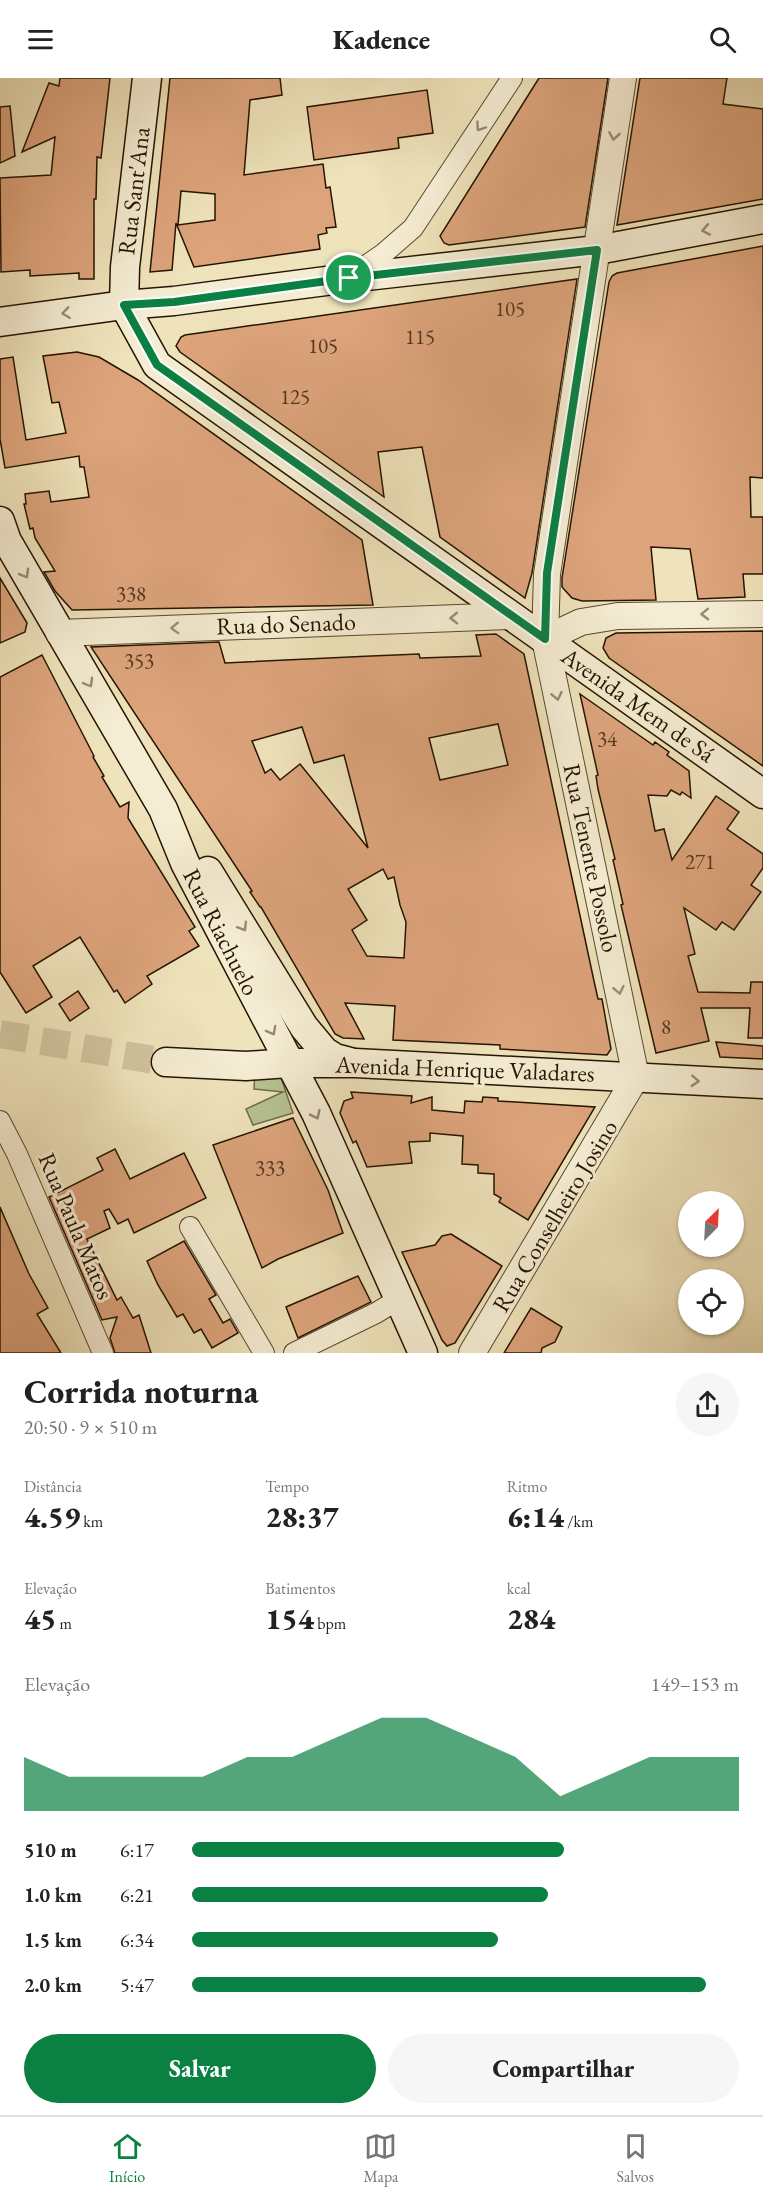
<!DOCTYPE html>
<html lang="pt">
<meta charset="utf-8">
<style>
:root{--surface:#fff;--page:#f6f6f6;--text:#222;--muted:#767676;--line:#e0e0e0;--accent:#0b8043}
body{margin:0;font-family:"EB Garamond",serif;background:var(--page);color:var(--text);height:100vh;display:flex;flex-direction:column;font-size:22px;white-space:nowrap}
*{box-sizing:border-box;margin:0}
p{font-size:20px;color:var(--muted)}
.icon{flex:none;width:33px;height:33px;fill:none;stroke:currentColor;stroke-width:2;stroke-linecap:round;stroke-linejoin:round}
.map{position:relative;height:1275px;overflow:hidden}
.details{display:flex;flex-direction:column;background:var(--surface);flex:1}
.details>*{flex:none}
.needle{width:39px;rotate:24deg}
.tools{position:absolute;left:678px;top:1113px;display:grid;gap:12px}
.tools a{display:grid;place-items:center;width:66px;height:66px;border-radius:50%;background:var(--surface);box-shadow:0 2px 4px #0004;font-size:30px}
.pin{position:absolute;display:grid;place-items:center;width:51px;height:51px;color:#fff;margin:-26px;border:3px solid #fff;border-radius:50%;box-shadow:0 2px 6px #0007}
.round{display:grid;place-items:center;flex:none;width:63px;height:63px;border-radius:32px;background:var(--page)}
.overview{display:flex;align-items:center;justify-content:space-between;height:102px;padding:0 24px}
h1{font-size:33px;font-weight:800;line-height:45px}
.figures{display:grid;grid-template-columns:repeat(3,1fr);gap:9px;height:102px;padding:6px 24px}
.figures div{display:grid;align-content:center}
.figures b{font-size:30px;font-weight:800}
.figures small{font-size:16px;font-weight:400}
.figures p{font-size:16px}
.chart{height:168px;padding:12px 24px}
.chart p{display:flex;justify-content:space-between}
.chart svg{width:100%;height:108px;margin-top:6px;fill:var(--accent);opacity:.7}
.button{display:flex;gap:12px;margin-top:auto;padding:12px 24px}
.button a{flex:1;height:69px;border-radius:36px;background:var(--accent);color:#fff;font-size:24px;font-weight:800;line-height:69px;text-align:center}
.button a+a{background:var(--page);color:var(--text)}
ul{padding:0 24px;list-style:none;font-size:20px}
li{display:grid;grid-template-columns:96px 72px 1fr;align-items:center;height:45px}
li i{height:15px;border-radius:8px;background:var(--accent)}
header{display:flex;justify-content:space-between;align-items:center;height:78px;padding:0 24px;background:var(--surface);font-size:27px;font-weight:800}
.menu{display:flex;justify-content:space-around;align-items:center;height:84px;border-top:2px solid var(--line);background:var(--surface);font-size:16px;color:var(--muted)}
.menu a{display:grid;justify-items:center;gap:3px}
.menu .active{color:var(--accent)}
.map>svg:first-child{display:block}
</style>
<header><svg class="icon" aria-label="menu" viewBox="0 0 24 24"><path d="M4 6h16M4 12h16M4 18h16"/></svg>Kadence<svg class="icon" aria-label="search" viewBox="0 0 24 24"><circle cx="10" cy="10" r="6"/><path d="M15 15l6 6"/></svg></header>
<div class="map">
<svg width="763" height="1275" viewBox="0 0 763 1275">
<rect width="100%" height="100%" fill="#efe3bb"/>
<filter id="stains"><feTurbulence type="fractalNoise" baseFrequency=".00333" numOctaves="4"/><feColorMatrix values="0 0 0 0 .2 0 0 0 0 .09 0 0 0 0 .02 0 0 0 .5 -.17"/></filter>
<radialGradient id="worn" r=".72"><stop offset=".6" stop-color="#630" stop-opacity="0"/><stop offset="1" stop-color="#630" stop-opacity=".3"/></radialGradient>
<!-- green -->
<path fill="#b6c492" stroke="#6e6c49" stroke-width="1.5" d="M255,991h23l15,44 -40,12 -7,-16 37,-17 -29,-3z"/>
<!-- building -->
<g fill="#dda47c" stroke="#251400" stroke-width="1.5" fill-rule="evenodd">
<path d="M60,0h50l-9,80 -4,-1 -1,42h-2v80h-15v-6l-49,3v-6l-29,2 -1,-94 51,-3 4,-38 -33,15 27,-69 10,3z"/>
<path d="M170,0h110l2,17 -32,5 -6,75 79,-11 3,24 4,-1 6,40 -10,1 1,5 -9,2 2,14 -126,18 -18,-44 -4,47 -22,2zM181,113l34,3v26l-37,5z"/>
<path d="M539,0h69l-23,149 -136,18 -5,-2 -4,-7z"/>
<path d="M640,0h87l-4,26 40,5v90l-146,26z"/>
<path d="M427,12l6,43 -35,5 1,10 -85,12 -7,-53z"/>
<path d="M10,28l5,50 -15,7v-56z"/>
<path d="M763,168v232l-13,-1 1,40h12v57h-20l2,23 -47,2 -8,-50 -39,-2 5,53 -74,1 -10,-3 -10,-11v-9l47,-296 3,-6 5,-3z"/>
<path d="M577,201l-45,294 -7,25 -85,-61 -18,-90 -44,5 6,45 -204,-145 -4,-6 5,-9 4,-2z"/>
<path d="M77,274l22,5 39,23 224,160 11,65 -301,5 -17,-19 -11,-19 11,-1 -20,-33 -2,-10 -3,1 -6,-25h2l-1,-10 24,-3 2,11 38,-5 -5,-30h-4l-1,-11 -74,12 -5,-29v-80l13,-2 13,83 40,-7 -7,-31 -7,1 -9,-47z"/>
<path d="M0,500l27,45 -2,9 -25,11z"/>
<path d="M763,553v135l-154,-108 -6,-10 3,-10 10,-5z"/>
<path d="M496,556l28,20 70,327 4,18h4l9,50 -4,6 -107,-6v-4l-107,-5 2,-34 -50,-3 19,36 -21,-1 -8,-4 -74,-127h-1l-10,-15 2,-1 -161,-244 128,-5 6,21 146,-7 48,-2 1,4 61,-2 -5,-21zM498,646l10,41 -68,15 -11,-42zM302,649l12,36 30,-8 24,93 -68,-84 -20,16 -9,-11 -6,4 -13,-32zM383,791l5,10 6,-2 6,28 6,17 -2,36 -37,-2 -15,-26 15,-10 -19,-31z"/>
<path d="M42,577l52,101 -1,1 11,19 -2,1 18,30 9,-5 -1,16 67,109 -6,4 10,15 -52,30 5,8 -27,19 -8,-13 -3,2 -34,-55 -47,29 19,31 -26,16 -26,-41v-295z"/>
<path d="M580,616l73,51 2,-3 14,10 -2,3 22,16 2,27 -9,-6 -2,3 -9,-5 -4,6 -19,-1 7,36 9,-2 8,31 44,-64 23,16 -12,17 36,25v14l-12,17 10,7 -27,38 -12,-8 -6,8 -32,-22 11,46 -7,2 10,36 52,1 1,-11h12v56h-15l2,-30h-49l8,33 -53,12 -35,-148 2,-1 -10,-44 2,-1 -17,-70 -2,-13 2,-1z"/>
<path d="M78,913l11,17 -19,13 -11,-17z"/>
<path d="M716,964l47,4v13l-43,-2z"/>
<path d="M351,1014l61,4 -1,7 21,-6v13l32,3 1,-12 17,1 1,-5 15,1v3l97,6 -67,113 -29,-18 2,-4 -7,-4v-20l-16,-1v-8l-16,-1 1,-28 -33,-3v8l-21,1 3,21 -45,4 -11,-26 -3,2 -13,-30 4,-12 9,-3z"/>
<path d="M293,1040l35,72 15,43 -65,26 -16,9 -49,-123z"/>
<path d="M115,1071l15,30 54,-26 22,45 -72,35 -6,-14 -10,5 -9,-15 -5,2 6,17 -23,11 30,61 4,-3 12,21 6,-3 12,38h-36l-5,-15 7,-21 -15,3 -53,-123 54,-27 -6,-12z"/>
<path d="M0,1129l29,67 19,34 -11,6 24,39h-61z"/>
<path d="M451,1156l51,32 -47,77 -8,3 -5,-6 -40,-88 33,-7 7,-9z"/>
<path d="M184,1163l32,54 -7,4 14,24 7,-4 8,14 -26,15 -11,-19 -7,4 -11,-19 -6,3 -19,-32 -11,-24z"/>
<path d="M358,1198l13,26 -73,36 -12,-31z"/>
<path d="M531,1230l31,19 -7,15 -13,6 -1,5h-37z"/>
</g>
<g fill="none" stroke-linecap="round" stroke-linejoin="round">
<!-- secondary-tunnel -->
<path stroke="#d1c49f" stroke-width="28" stroke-dasharray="28 14" stroke-linecap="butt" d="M0,956l166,28"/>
<defs>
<g id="minor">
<path d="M351,198l32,-22 30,-26 99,-150"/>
<path d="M0,1043l17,33 86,199"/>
<path d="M190,1149l74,126"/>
<path d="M294,1275l82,-40 23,-14"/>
</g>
<g id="tertiary">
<path d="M59,555l453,-17"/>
<path d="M545,561l36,-17 37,-6 145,-2"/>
<path d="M472,1275l164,-276 -91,-438 2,-65 76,-496"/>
</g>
<g id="secondary">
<path d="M147,0l-22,189 -1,38 33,60 606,429"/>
<path d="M0,244l124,-17 50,-4 175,-23 248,-28 166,-31"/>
<path d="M0,443l7,20 156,268 22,54 131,250 107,240"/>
<path d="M208,793l96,156 20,24 11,7 15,4"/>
<path d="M166,984l80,4 43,-3h66l408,21"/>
</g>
</defs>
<!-- minor casing -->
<use href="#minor" stroke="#58482f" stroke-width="22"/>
<!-- tertiary casing -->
<use href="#tertiary" stroke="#58482f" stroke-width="28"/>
<!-- secondary casing -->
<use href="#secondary" stroke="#251400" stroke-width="31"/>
<!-- minor -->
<use href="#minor" stroke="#f5edd3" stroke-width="20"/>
<!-- tertiary -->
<use href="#tertiary" stroke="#f5edd3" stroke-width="26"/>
<!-- secondary -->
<use href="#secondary" stroke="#f5edd3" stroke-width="28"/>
</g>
<!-- one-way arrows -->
<defs><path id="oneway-chevron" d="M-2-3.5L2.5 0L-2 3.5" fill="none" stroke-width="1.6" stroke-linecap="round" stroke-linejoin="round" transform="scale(1.5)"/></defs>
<g stroke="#978b74">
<use href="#oneway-chevron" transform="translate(480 49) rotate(124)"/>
<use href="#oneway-chevron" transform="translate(614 58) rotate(99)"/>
<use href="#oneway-chevron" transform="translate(706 152) rotate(169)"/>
<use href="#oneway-chevron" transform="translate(66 235) rotate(172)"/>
<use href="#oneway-chevron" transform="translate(25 496) rotate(60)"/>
<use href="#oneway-chevron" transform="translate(705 536) rotate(179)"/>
<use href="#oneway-chevron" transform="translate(454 540) rotate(179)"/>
<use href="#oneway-chevron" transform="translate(175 550) rotate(178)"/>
<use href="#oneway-chevron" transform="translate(89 605) rotate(60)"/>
<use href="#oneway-chevron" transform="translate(557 618) rotate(78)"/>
<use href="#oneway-chevron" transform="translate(243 849) rotate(58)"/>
<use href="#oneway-chevron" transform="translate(619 912) rotate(78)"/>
<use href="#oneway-chevron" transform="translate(272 953) rotate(62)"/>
<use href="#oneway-chevron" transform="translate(695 1003) rotate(3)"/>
<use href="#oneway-chevron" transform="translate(316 1037) rotate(64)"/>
</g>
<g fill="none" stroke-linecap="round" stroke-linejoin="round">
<defs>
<path id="route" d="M597,172l-50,323 -2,66 -388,-274 -33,-60 50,-3 175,-24z"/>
</defs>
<!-- route casing -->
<use href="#route" stroke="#fff" stroke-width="12"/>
<!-- route -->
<use href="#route" stroke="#0b8043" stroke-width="8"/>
</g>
<g text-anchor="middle" stroke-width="6" stroke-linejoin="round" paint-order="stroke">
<!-- number labels -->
<g font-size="21" fill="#53381f">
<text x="510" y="238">105</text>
<text x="420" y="266">115</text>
<text x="323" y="275">105</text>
<text x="295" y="326">125</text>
<text x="131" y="523">338</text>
<text x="139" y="590">353</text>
<text x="607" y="668">34</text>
<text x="700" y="791">271</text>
<text x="666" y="956">8</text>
<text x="270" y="1097">333</text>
</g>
<!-- street labels -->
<g font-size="24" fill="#251400" stroke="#f5edd3">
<text transform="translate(134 113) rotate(-83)" y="8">Rua Sant'Ana</text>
<text transform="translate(286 546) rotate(-2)" y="8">Rua do Senado</text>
<text transform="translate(638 627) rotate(35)" y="8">Avenida Mem de Sá</text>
<text transform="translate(591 780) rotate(78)" y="8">Rua Tenente Possolo</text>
<text transform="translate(221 854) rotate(63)" y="8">Rua Riachuelo</text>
<text transform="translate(465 991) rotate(2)" y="8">Avenida Henrique Valadares</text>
<text transform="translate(555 1138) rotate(-59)" y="8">Rua Conselheiro Josino</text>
<text transform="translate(76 1148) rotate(67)" y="8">Rua Paula Matos</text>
</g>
</g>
<rect width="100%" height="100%" filter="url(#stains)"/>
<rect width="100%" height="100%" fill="url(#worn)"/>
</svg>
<div class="tools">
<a><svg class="needle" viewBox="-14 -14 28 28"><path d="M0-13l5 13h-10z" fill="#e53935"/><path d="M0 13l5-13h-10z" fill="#767676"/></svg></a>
<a><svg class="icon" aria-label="locate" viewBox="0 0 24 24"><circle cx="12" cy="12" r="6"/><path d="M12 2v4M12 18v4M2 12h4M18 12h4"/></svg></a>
</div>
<div class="pin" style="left:349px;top:200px;background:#1e9e55"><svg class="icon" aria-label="arrive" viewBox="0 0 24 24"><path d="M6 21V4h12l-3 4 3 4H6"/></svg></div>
</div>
<section class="details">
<div class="overview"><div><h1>Corrida noturna</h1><p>20:50 · 9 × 510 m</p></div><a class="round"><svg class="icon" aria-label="share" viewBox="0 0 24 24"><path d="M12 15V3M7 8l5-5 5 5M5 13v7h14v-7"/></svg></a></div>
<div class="figures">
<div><p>Distância</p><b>4.59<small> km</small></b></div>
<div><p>Tempo</p><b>28:37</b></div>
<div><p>Ritmo</p><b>6:14<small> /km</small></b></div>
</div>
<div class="figures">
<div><p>Elevação</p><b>45<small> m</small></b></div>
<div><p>Batimentos</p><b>154<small> bpm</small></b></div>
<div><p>kcal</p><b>284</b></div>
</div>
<div class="chart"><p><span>Elevação</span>149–153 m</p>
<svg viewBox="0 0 160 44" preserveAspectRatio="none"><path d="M0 44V22L10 30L20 30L30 30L40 30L50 22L60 22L70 14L80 6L90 6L100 14L110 22L120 38L130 30L140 22L150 22L160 22V44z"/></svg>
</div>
<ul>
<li><b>510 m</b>6:17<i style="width:68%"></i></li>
<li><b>1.0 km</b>6:21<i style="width:65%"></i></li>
<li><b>1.5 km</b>6:34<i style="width:56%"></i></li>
<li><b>2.0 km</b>5:47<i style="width:94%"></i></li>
</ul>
<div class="button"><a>Salvar</a><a>Compartilhar</a></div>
</section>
<nav class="menu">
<a class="active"><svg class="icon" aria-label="home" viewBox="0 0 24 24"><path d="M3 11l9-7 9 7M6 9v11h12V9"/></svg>Início</a>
<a><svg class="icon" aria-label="map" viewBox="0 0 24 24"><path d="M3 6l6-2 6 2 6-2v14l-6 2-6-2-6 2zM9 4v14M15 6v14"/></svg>Mapa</a>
<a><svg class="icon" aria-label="saved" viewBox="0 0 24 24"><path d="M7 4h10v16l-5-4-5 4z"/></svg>Salvos</a>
</nav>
